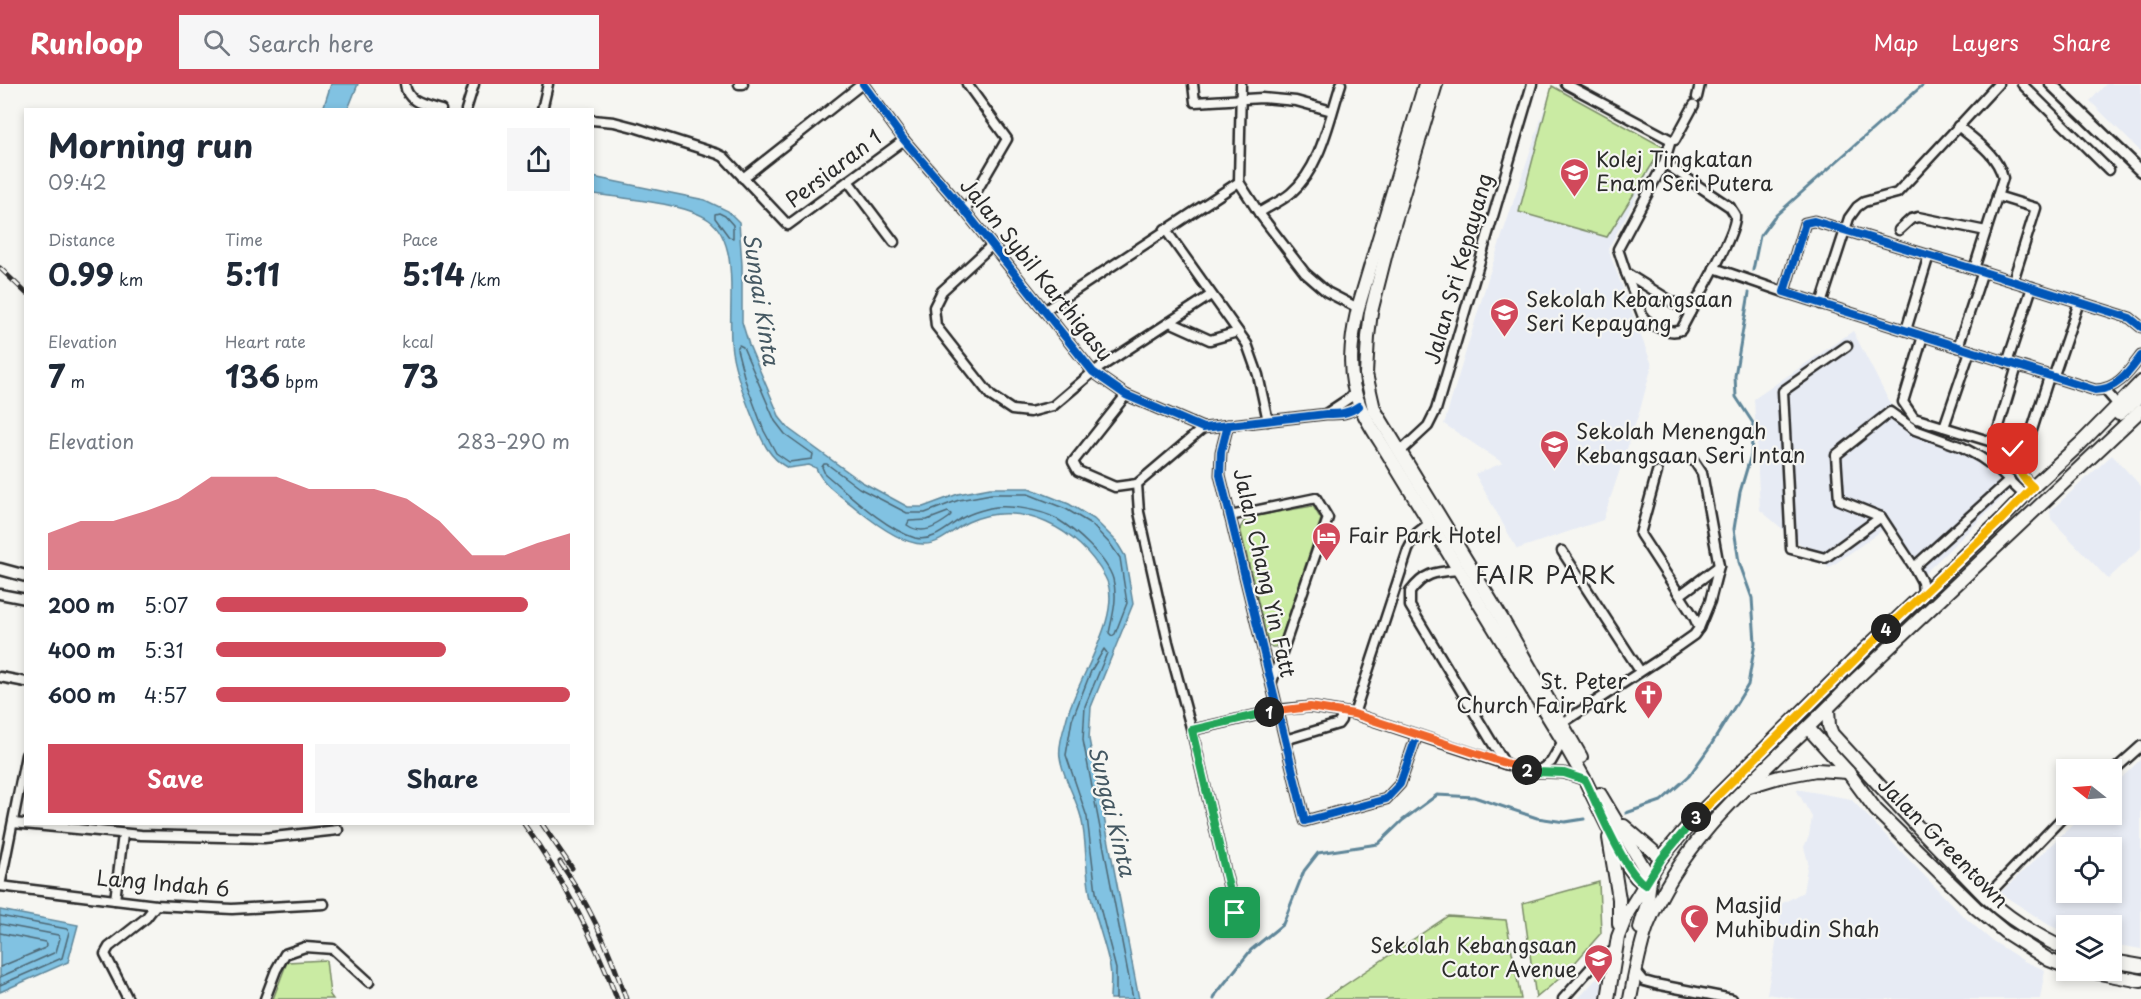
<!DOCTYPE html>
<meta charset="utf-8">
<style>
:root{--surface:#fff;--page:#f6f6f7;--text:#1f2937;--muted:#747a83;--accent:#d1495b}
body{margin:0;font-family:"Playpen Sans",sans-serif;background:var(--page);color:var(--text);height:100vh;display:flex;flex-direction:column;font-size:22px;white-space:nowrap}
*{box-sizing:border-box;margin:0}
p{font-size:20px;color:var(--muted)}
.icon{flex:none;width:33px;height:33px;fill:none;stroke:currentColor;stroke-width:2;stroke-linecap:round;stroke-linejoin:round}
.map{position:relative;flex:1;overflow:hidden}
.drawer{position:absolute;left:24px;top:24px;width:570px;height:717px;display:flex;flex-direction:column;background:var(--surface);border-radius:0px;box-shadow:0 3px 9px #0003}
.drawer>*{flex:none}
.needle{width:39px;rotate:287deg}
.buttons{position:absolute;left:2056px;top:675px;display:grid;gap:12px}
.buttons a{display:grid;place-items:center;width:66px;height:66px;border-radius:0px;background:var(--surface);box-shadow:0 3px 9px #0003;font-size:30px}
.pin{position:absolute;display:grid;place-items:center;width:51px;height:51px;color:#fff;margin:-26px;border-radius:12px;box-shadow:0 3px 9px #0006}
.km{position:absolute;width:30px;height:30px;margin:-15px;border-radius:50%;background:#222;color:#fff;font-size:16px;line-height:30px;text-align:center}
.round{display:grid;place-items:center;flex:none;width:63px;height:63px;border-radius:0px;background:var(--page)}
.head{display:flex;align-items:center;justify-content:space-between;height:102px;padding:0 24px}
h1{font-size:33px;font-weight:700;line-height:45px}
.stats{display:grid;grid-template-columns:repeat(3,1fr);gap:9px;height:102px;padding:6px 24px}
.stats div{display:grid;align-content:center}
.stats b{font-size:30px;font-weight:700}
.stats small{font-size:16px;font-weight:400}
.stats p{font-size:16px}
.chart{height:168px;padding:12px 24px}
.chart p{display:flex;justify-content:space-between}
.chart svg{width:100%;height:108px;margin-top:6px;fill:var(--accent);opacity:.7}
.cta{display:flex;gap:12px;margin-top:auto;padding:12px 24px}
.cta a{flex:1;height:69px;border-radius:0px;background:var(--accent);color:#fff;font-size:24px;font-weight:700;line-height:69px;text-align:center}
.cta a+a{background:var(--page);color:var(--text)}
ul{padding:0 24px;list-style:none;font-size:20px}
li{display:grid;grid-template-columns:96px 72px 1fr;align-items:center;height:45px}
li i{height:15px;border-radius:8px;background:var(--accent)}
header{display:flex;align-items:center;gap:36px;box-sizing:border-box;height:84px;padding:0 30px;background:var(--accent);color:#fff}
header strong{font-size:28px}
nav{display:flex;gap:33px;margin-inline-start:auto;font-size:21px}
.search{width:420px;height:54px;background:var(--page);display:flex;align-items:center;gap:15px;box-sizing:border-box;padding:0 21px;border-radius:0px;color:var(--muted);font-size:22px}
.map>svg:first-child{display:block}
</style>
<header>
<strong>Runloop</strong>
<div class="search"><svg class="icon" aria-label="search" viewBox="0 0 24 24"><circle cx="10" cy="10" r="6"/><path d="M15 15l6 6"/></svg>Search here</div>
<nav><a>Map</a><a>Layers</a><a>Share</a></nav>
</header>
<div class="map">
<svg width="2141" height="915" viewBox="0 0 2141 915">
<rect width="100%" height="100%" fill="#f6f6f2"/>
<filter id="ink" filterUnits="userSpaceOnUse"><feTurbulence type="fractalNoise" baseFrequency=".0167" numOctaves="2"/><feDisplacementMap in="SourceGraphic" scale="12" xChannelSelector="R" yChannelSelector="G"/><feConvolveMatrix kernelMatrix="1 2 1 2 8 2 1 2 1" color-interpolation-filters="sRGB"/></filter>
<g filter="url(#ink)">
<!-- built -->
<g fill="#e7ebf4" fill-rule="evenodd">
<path d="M2106,0h35v68l-51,-51z"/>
<path d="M1552,2l111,61 -55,102 44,116 -12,45 -37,110 -86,29 -42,-75 28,-11 -59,-39 45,-149z"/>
<path d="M1853,247l40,78 24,19 94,31 18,13 -111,108 -34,-51 -55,39 -69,-58 -6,-111z"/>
<path d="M2112,371l29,31v62l-33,31 -57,-60 -1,-8z"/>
<path d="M2141,675v190l-29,-5v-18h-45v7l-18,-8 -49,-32 83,-78 29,-1v-27zM2067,764h45v44h-45z"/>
<path d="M1796,705l55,10 110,115 30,26 33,21 21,9 -5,29h-242l-31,-5 14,-80 -9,-5 31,-17 5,-30 -4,-15 5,-11 3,-19z"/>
<path d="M1606,884l-5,31h-23z"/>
</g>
<!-- green -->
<g fill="#caeba3" stroke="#7a8b67" stroke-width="1.5">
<path d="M1552,2l111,61 -56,90 -88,-25z"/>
<path d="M1313,422l8,13 -42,125 -4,3h-3l-4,-4 -28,-115 7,-11z"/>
<path d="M1599,798l2,51 -35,40 -30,25 -13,-95z"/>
<path d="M1448,832l58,4 15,79h-197z"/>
<path d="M326,876l4,35 3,4h-60l14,-37z"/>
</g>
<!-- water -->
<g fill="#81c2e2" stroke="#5f8699" stroke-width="1.5">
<path d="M331,0h27l-10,25h-25z"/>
<path d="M593,93l112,23 23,11 11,11 3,43v57l7,23 31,73 9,11 73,53 46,25h15l35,-13 32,-6h39l40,16 25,15 22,22 9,15 8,48 -42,103 -2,32 50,260h-29c0,-10 2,-22 0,-32 -5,-25 -15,-49 -20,-74 -5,-25 -3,-52 -9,-76 -5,-19 -19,-42 -21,-60 -2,-10 3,-26 6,-36 8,-39 60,-107 39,-144 -26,-48 -85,-79 -137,-55 -15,7 -26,22 -44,22 -21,1 -51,-22 -67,-35 -14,-12 -34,-23 -41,-41l-7,-3 -21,3c-19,-10 -26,-27 -34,-47 -9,-22 -18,-45 -22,-69 -6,-37 11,-108 -23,-132 -24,-17 -87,-22 -116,-26z"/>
<path d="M0,826l78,15 -10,37 -68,30z"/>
</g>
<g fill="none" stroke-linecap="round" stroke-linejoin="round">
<!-- shore -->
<g stroke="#4d6774" stroke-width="1.5">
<path d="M719,129l6,3 8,9v13l-4,-1 -14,-19v-4z"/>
<path d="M739,261l4,2 32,74 10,13 28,20 -1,5 -23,3 -13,-9 -12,-22 -19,-51 -8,-31z"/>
<path d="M824,380h3l32,24 48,25h18l34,-13 32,-6h37l38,15 25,15 20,21 9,13 7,45 -12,31 -3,2 -3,-3c4,-19 9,-35 4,-54 -6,-21 -38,-49 -56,-60 -15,-9 -50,-15 -67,-11 -8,2 -19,5 -26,9 -15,8 -30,26 -49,21 -30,-9 -66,-44 -90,-64l-3,-7z"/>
<path d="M948,428l3,2 -1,3c-14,10 -27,19 -43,8l2,-4 18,-1z"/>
<path d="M0,832l67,13 2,3 -7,26 -62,27"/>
<path d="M0,840l58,11 2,3 -4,14 -56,25"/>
<path d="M0,849l45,9 2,3 -2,3 -45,19"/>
<path d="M1116,915v-30l-20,-77 -9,-75 -21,-62 6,-35 19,-49 13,-22 3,4 -22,53 -2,34 50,259"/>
</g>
<!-- stream -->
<g stroke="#5f8699" stroke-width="3">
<path d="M1753,186l7,-34 14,-19 150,-133"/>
<path d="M1626,729l35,-12 28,-25 22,-31 37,-60 7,-42 -3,-45 -13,-36 -5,-33 6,-37 11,-37 2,-32 -17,-26 -1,-21 14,-83"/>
<path d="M1214,915l2,-5 35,-44 32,-26 21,-53 14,-18 60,-9 25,-24 34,-25 37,2 63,21 28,4 19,-3"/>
</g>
<defs>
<g id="minor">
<path d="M405,0c2,19 20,21 36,26"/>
<path d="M739,0h4"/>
<path d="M863,0l41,56 61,71 128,161 33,23 77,33 123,-14c14,0 22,0 33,-8"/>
<path d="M1193,0l2,18 67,-4 34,3 36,10"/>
<path d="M1241,0l-2,98 20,31 46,60 22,19 31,16"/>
<path d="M1566,0l105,56h4l19,-35"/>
<path d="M2022,0l87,86"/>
<path d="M1697,13l3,-13"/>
<path d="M466,26l8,-26"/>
<path d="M542,26l6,-26"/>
<path d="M592,36l22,2 23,6 81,26 6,3 64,68 116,-85"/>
<path d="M1958,42c18,15 39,28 45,52l-29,91"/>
<path d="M1664,79l66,44c1,2 4,6 5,8 3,15 -36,81 -45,98l-64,-40 -8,-24 46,-86 7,-23"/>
<path d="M743,94l119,-94"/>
<path d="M848,97l46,61"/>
<path d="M1997,112l39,12 -23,73"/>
<path d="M965,127l42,-72 -40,-55"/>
<path d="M1259,129c10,-7 23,-12 32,-20 30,-26 38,-73 50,-109"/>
<path d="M1165,145l82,115 11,31 10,46"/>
<path d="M1899,146l12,-11 7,-2 68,14"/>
<path d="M992,161l-50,46 -8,16 2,19 55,70 21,14 18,2 23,-6 40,-34 118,-77"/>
<path d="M1714,184l70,24"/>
<path d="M1626,189l17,44c9,9 26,18 38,13l9,-17"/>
<path d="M1821,220l28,-86 8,-11 7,-5 33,-9 101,-109"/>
<path d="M1044,227l195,-129"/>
<path d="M1170,238l40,18 28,-8"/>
<path d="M2141,243l-11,-9 -156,-49 -160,-48 -9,2 -21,69 311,98c22,0 34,-18 46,-34"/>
<path d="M1906,246l23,-75"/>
<path d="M1923,252l-20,66 11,16 111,34 24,-75"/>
<path d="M1847,262l-64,45 8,158 34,9 56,-41"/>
<path d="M1958,263l25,-76"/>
<path d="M2007,279l25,-76"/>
<path d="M2053,294l26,-76"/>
<path d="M2105,306l13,15"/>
<path d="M1126,311l-53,67 5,9 37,16 22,-3 66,-56"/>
<path d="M1327,329l24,-16 4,-7"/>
<path d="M1228,341l-7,27 -1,23 85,346 81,-22 14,-15 17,-49"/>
<path d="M1944,343l26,-76"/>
<path d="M1994,359l23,-77"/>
<path d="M1400,368l28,-26 8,-16 96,-326"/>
<path d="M2025,368c-8,20 -8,20 8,35"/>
<path d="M1692,374l10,15 17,93 -9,35 -11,27"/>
<path d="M1137,400l2,28 29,130 25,93 42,178"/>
<path d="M1230,432l86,-18 12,20 -56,164"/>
<path d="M1562,467l78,120"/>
<path d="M1914,483l96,-87"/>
<path d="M1459,486c-24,2 -34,2 -49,22v14l95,158"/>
<path d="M0,510l26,5"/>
<path d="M1923,510l-1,-12 -8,-15 -33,-50 -42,-17 -3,-45 54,-43 25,18 47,17 18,10 17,12 27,26"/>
<path d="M1680,511l39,-29"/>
<path d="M0,593l26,5"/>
<path d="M1354,630l54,-164 9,-17 13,-10"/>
<path d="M1558,642l102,-67 34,-24 5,-7 -5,-11 -54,-83 17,-62"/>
<path d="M1192,646l86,-20 32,-3 44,7 151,50 31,8 28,1 21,7"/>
<path d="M1285,656l53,-16 3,-4v-8"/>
<path d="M1537,688l14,-10 12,-21"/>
<path d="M2112,688l29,-26"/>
<path d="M13,739l128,12 123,3 74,-8"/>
<path d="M0,802l156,19 76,4 92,-5"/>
<path d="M0,802l26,-131"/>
<path d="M1986,813l81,-84"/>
<path d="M115,816l8,-66"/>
<path d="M1635,886l9,11 11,3 77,15"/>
<path d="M128,915l-23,-45 4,-7 37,-29 10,-13"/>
<path d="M265,915l11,-29 9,-16 20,-7 28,2 36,33"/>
<path d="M1563,915l34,-38 19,-12"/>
</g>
<g id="tertiary">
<path d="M2051,0l90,87"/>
<path d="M0,485l26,7"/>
</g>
<g id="secondary">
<path d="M1425,0l-67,224c-7,31 -12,68 2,98 8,18 21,36 31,53l172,282 22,39 40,82 11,15 9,8"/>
<path d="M1436,0l-47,157 -18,71 -3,25 -2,37 8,35 128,210 79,138"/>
<path d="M2119,330l22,-19"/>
<path d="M1828,625l1,17 3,8 86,93 68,70c24,23 51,39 81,53"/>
<path d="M1808,644l40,44 28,38 100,98 29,24 44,28 18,7"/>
<path d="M1749,702l30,-9 37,-7 32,2"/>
<path d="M1600,710l50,84"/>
<path d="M1624,742l37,32"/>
<path d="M1609,754l10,61v25"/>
<path d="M1640,844l7,-24 3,-24"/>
<path d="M2112,877l29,5"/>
<path d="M2084,886l57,11"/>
<path d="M1608,915l10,-62 10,-25 33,-54 34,-40 164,-163 143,-136 31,-32 47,-43 61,-62"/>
<path d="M1630,915c5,-25 9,-51 18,-75 42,-103 136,-167 208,-245l285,-269"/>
</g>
</defs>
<!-- minor casing -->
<use href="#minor" stroke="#2b2b2b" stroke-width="13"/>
<!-- tertiary casing -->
<use href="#tertiary" stroke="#2b2b2b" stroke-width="15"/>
<!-- secondary casing -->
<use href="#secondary" stroke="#2b2b2b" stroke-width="16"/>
<!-- minor -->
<use href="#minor" stroke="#f6f6f2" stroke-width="8"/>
<!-- tertiary -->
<use href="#tertiary" stroke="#f6f6f2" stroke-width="10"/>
<!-- secondary -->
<use href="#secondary" stroke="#f6f6f2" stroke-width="12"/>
<defs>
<g id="rail">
<path d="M0,184l26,25"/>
<path d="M524,740c39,55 69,112 93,175"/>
<path d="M542,740l30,44"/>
<path d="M560,778c29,42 50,88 66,137"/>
</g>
</defs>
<!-- rail casing -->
<use href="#rail" stroke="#2b2b2b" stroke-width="5"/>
<!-- rail -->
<use href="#rail" stroke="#f6f6f2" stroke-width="3" stroke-dasharray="9" stroke-linecap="butt"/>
<defs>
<g id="cycleway">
<path d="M863,0l41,56 61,71 128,161 33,23 77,33 123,-14c14,0 22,0 33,-8"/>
<path d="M2141,243l-11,-9 -156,-49 -160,-48 -9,2 -21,69 311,98c22,0 34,-18 46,-34"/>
<path d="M1228,341l-7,27 -1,23 85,346 81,-22 14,-15 17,-49"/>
</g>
</defs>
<!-- cycleway casing -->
<use href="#cycleway" stroke="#f6f6f2" stroke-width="11"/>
<!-- cycleway -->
<use href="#cycleway" stroke="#0057b8" stroke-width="8"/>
</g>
</g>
<g fill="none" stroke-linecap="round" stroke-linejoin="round" filter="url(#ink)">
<defs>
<path id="split-1" d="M1235,829l-43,-183 77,-18"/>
<path id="split-2" d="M1269,628l41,-5 44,7 173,56"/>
<path id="split-3" d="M1527,686l9,2 28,1 21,7c13,26 38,90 60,105l17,-27 34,-41"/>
<path id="split-4" d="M1696,733l190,-188"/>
<path id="split-5" d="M1886,545l116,-110 31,-32c-16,-15 -16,-15 -8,-35l-12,-3"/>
</defs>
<!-- split-1 casing -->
<use href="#split-1" stroke="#fff" stroke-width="12"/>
<!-- split-2 casing -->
<use href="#split-2" stroke="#fff" stroke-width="12"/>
<!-- split-3 casing -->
<use href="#split-3" stroke="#fff" stroke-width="12"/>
<!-- split-4 casing -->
<use href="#split-4" stroke="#fff" stroke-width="12"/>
<!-- split-5 casing -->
<use href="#split-5" stroke="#fff" stroke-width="12"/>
<!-- split-1 -->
<use href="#split-1" stroke="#22a559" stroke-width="8"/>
<!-- split-2 -->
<use href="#split-2" stroke="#f0652b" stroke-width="8"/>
<!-- split-3 -->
<use href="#split-3" stroke="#22a559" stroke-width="8"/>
<!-- split-4 -->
<use href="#split-4" stroke="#f5b400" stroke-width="8"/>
<!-- split-5 -->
<use href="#split-5" stroke="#f5b400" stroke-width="8"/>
</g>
<!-- icons -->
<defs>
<symbol id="school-pin" viewBox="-11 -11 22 30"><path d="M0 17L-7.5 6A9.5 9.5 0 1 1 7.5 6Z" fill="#d1495b" stroke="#f6f6f2"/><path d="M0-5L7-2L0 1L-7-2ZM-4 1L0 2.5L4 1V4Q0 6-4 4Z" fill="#fff"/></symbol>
<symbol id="hotel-pin" viewBox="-11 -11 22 30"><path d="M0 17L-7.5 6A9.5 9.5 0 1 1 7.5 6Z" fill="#d1495b" stroke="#f6f6f2"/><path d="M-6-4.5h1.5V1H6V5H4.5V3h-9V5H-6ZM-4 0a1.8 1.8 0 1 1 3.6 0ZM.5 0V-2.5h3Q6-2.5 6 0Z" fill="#fff"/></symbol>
<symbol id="church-pin" viewBox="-11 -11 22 30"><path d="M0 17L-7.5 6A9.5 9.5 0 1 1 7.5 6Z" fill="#d1495b" stroke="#f6f6f2"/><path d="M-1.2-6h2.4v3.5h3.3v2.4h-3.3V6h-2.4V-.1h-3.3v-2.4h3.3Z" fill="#fff"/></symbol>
<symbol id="mosque-pin" viewBox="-11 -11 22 30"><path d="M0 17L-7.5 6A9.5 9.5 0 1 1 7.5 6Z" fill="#d1495b" stroke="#f6f6f2"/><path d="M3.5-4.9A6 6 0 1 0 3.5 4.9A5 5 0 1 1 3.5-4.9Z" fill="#fff"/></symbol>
</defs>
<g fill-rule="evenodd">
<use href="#school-pin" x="1558" y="72" width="33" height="45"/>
<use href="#school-pin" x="1488" y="212" width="33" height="45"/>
<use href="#school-pin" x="1538" y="344" width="33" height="45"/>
<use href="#hotel-pin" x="1310" y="436" width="33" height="45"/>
<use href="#church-pin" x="1632" y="594" width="33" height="45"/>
<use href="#mosque-pin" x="1678" y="818" width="33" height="45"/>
<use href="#school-pin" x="1582" y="858" width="33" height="45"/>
</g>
<g text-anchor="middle" stroke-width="4.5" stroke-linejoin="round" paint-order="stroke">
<!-- poi labels -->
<g font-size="21" fill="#2b2b2b" stroke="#f6f6f2" text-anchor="start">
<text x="1596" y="83">Kolej Tingkatan<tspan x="1596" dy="24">Enam Seri Putera</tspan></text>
<text x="1526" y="223">Sekolah Kebangsaan<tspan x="1526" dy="24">Seri Kepayang</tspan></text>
<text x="1576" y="355">Sekolah Menengah<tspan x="1576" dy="24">Kebangsaan Seri Intan</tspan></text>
<text x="1348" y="459">Fair Park Hotel</text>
<text x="1627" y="605" text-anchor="end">St. Peter<tspan x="1627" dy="24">Church Fair Park</tspan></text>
<text x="1715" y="829">Masjid<tspan x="1715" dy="24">Muhibudin Shah</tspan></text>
<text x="1577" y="869" text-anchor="end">Sekolah Kebangsaan<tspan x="1577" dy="24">Cator Avenue</tspan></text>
</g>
<!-- street labels -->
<g font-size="21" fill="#2b2b2b" stroke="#f6f6f2">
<text transform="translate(834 85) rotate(-37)" y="7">Persiaran 1</text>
<text transform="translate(1459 185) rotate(-74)" y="7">Jalan Sri Kepayang</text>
<text transform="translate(1036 186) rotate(51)" y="7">Jalan Sybil Karthigasu</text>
<text transform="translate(1264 489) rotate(77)" y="7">Jalan Chang Yin Fatt</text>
<text transform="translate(1943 759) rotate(45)" y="7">Jalan Greentown</text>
<text transform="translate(163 800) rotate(5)" y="7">Lang Indah 6</text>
</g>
<!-- water labels -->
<g font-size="22" font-style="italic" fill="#455862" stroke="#f6f6f2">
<text transform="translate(761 215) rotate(81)" y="8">Sungai Kinta</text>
<text transform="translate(1112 727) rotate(76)" y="8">Sungai Kinta</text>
</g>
<!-- quarter labels -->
<g font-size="24" letter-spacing="1.5" fill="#2b2b2b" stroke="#f6f6f2">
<text x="1546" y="500">FAIR PARK</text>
</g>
</g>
</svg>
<div class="buttons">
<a><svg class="needle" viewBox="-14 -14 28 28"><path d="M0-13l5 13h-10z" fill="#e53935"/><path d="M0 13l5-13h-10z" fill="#747a83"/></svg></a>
<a><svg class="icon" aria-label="locate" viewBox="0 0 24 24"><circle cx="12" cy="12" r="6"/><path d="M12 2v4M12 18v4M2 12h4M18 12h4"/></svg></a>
<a><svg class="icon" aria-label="layers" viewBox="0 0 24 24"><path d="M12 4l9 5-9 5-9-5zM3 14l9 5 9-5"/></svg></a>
</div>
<div class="pin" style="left:1235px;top:829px;background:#1e9e55"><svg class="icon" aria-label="arrive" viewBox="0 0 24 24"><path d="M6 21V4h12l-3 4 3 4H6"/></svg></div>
<div class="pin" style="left:2013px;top:365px;background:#d93025"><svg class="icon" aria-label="check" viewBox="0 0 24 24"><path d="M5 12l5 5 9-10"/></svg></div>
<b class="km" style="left:1269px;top:628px">1</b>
<b class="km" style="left:1527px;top:686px">2</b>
<b class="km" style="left:1696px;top:733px">3</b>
<b class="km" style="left:1886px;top:545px">4</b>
<section class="drawer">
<div class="head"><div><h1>Morning run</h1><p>09:42</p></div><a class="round"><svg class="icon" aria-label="share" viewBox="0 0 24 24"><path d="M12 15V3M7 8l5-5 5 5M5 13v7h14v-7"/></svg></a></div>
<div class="stats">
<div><p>Distance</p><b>0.99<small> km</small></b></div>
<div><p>Time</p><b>5:11</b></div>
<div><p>Pace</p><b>5:14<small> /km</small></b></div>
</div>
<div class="stats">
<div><p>Elevation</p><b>7<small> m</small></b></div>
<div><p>Heart rate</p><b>136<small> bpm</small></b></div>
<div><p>kcal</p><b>73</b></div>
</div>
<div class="chart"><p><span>Elevation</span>283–290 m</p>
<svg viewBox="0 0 160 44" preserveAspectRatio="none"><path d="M0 44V29L10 24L20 24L30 20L40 15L50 6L60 6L70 6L80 11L90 11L100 11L110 15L120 24L130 38L140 38L150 33L160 29V44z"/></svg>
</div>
<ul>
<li><b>200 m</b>5:07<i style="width:88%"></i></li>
<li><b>400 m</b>5:31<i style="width:65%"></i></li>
<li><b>600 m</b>4:57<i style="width:100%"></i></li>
</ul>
<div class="cta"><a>Save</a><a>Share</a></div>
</section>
</div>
